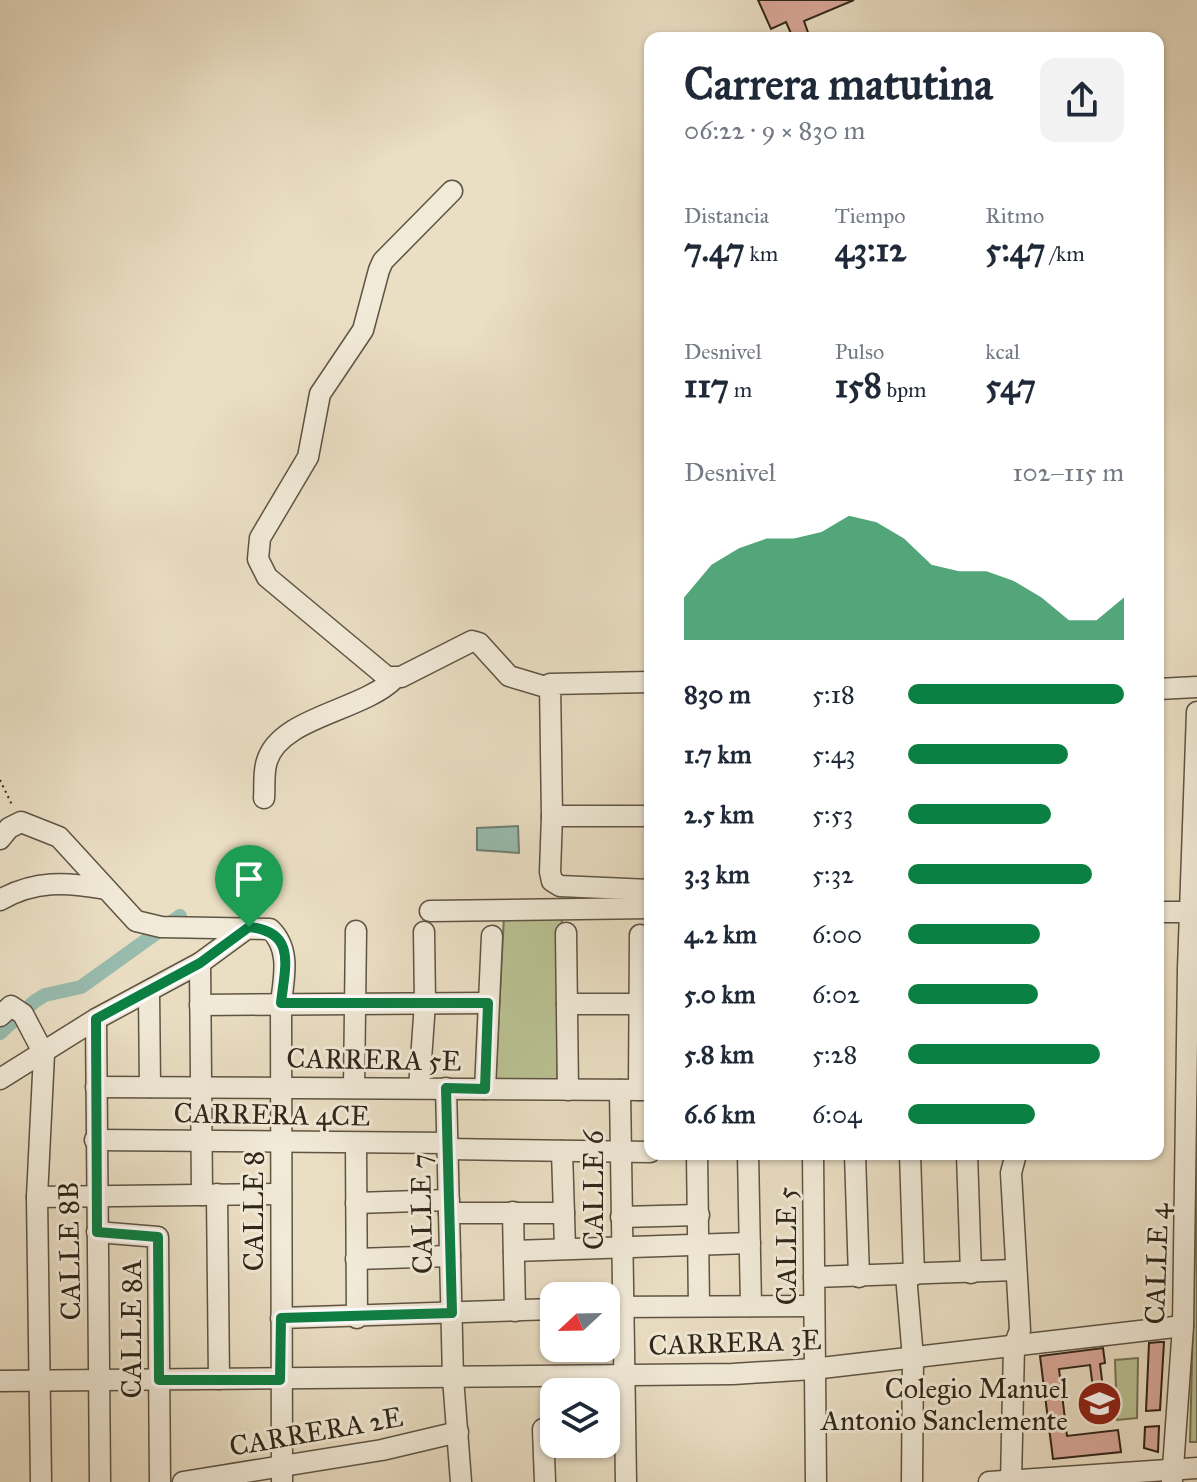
<!DOCTYPE html>
<html lang="es">
<meta charset="utf-8">
<style>
:root{--surface:#fff;--page:#f2f2f3;--text:#1f2937;--muted:#747a83;--accent:#0b8043}
body{margin:0;font-family:"IM FELL Great Primer",serif;background:var(--page);color:var(--text);height:100vh;display:flex;flex-direction:column;font-size:30px;white-space:nowrap}
*{box-sizing:border-box;margin:0}
p{font-size:26px;color:var(--muted)}
.icon{flex:none;width:44px;height:44px;fill:none;stroke:currentColor;stroke-width:2;stroke-linecap:round;stroke-linejoin:round}
.map{position:relative;flex:1;overflow:hidden}
.sheet{position:absolute;left:644px;top:32px;width:520px;height:1128px;display:flex;flex-direction:column;background:var(--surface);border-radius:16px;box-shadow:0 2px 6px #0004}
.sheet>*{flex:none}
.needle{width:52px;rotate:248deg}
.buttons{position:absolute;left:540px;top:1282px;display:grid;gap:16px}
.buttons a{display:grid;place-items:center;width:80px;height:80px;border-radius:16px;background:var(--surface);box-shadow:0 2px 6px #0004;font-size:40px}
.pin{position:absolute;display:grid;place-items:center;width:68px;height:68px;color:#fff;margin:-82px -34px;border-radius:50% 50% 50% 0;rotate:-45deg;box-shadow:0 0 8px #0007}
.pin .icon{rotate:45deg}
.round{display:grid;place-items:center;flex:none;width:84px;height:84px;border-radius:16px;background:var(--page)}
.head{display:flex;align-items:center;justify-content:space-between;height:136px;padding:0 40px}
h1{font-size:44px;font-weight:800;line-height:60px}
.figures{display:grid;grid-template-columns:repeat(3,1fr);gap:12px;height:136px;padding:8px 40px}
.figures div{display:grid;align-content:center}
.figures b{font-size:34px;font-weight:800}
.figures small{font-size:22px;font-weight:400}
.figures p{font-size:22px}
.chart{height:224px;padding:16px 40px}
.chart p{display:flex;justify-content:space-between}
.chart svg{width:100%;height:144px;margin-top:8px;fill:var(--accent);opacity:.7}
ul{padding:0 40px;list-style:none;font-size:26px}
li{display:grid;grid-template-columns:128px 96px 1fr;align-items:center;height:60px}
li i{height:20px;border-radius:10px;background:var(--accent)}
.map>svg:first-child{display:block}
</style>
<div class="map">
<svg width="1197" height="1482" viewBox="0 0 1197 1482">
<rect width="100%" height="100%" fill="#eadec3"/>
<filter id="stains"><feTurbulence type="fractalNoise" baseFrequency=".0025" numOctaves="4"/><feColorMatrix values="0 0 0 0 .2 0 0 0 0 .09 0 0 0 0 .02 0 0 0 .5 -.17"/></filter>
<radialGradient id="worn" r=".72"><stop offset=".6" stop-color="#630" stop-opacity="0"/><stop offset="1" stop-color="#630" stop-opacity=".3"/></radialGradient>
<!-- green -->
<g fill="#b9c192" stroke="#747456" stroke-width="2">
<path d="M562,915l-5,175 -62,-1 9,-173z"/>
<path d="M1197,1157v285h-7z"/>
<path d="M1138,1358l-1,60 -20,2 -2,-60z"/>
</g>
<!-- water -->
<path fill="#98bcaf" stroke="#6e8073" stroke-width="2" d="M518,826l1,27 -42,-3v-22z"/>
<g fill="none" stroke-linecap="round" stroke-linejoin="round">
<!-- canal -->
<path stroke="#98bcaf" stroke-width="14" d="M0,1033l35,-32 10,-6 36,-8 99,-71"/>
</g>
<!-- building -->
<g fill="#d9a899" stroke="#302619" stroke-width="2">
<path d="M758,0h96l-50,21 6,17h-17l-7,-16 -15,7z"/>
<path d="M1160,1342h4l-4,68 -14,1 3,-68z"/>
<path d="M1103,1348l2,15 -5,1 3,24h7l2,23h-16l-6,-46 -31,4 8,67 51,-6 3,22 -68,7 -13,-103z"/>
<path d="M1159,1426l-1,26 -14,-4 1,-21z"/>
</g>
<g fill="none" stroke-linecap="round" stroke-linejoin="round">
<defs>
<g id="minor">
<path d="M452,191l-69,70 -4,9 -16,60 -43,64 -12,63 -48,81 -2,21 9,18 120,100h14l71,-36 7,2 30,33 40,12"/>
<path d="M1158,689l39,-2"/>
<path d="M264,798c1,-11 -1,-26 3,-37 13,-44 95,-50 127,-82"/>
<path d="M552,816l-2,-132 100,-2"/>
<path d="M650,816h-98l-2,56 2,9 8,5 90,4"/>
<path d="M0,839l9,-11 12,-6 38,15 77,84 25,6 109,2c21,20 14,48 11,74l1,479"/>
<path d="M0,900c35,-20 66,-18 106,-11"/>
<path d="M430,911l220,-3"/>
<path d="M1158,912h32"/>
<path d="M566,933l2,157"/>
<path d="M200,963l2,232"/>
<path d="M149,991l1,96"/>
<path d="M567,1004h83"/>
<path d="M200,1005l288,-2"/>
<path d="M0,1016l11,-10 12,8 21,40 -7,143 4,285"/>
<path d="M96,1019l4,463"/>
<path d="M0,1079l96,-60 104,-56 49,-36"/>
<path d="M96,1087l554,3"/>
<path d="M354,1088l2,-157"/>
<path d="M419,1088l6,-85 -1,-71"/>
<path d="M446,1088l7,290 8,104"/>
<path d="M485,1089l7,-153"/>
<path d="M620,1090l6,392"/>
<path d="M639,1090l1,-155"/>
<path d="M95,1140l353,3"/>
<path d="M356,1144l1,174"/>
<path d="M448,1149l202,3"/>
<path d="M562,1151l3,97"/>
<path d="M697,1154l2,152"/>
<path d="M748,1154l3,152"/>
<path d="M813,1154l3,328"/>
<path d="M855,1154l4,123"/>
<path d="M910,1154l4,121"/>
<path d="M967,1154l4,119"/>
<path d="M217,1194l2,185"/>
<path d="M37,1197l244,-3"/>
<path d="M356,1203l93,-3"/>
<path d="M513,1212l2,99"/>
<path d="M449,1213h115"/>
<path d="M621,1217l78,-2"/>
<path d="M97,1232l61,5 2,245"/>
<path d="M514,1251l236,-8"/>
<path d="M356,1259l94,-3"/>
<path d="M906,1275l7,83 -1,124"/>
<path d="M814,1277l201,-7"/>
<path d="M606,1307l208,-1"/>
<path d="M281,1318l273,-9"/>
<path d="M0,1381l733,-7 80,-5 370,-43"/>
<path d="M543,1429l2,53"/>
<path d="M183,1482l199,-32 76,-18"/>
<path d="M989,1482l208,-14"/>
<path d="M1011,1482l3,-136 6,-16 -9,-157 5,-19"/>
<path d="M1172,1482l11,-156 5,-357 9,-257"/>
</g>
</defs>
<!-- minor casing -->
<use href="#minor" stroke="#5e5444" stroke-width="23"/>
<!-- path -->
<path stroke="#302619" stroke-width="2" stroke-dasharray="2 4" stroke-linecap="butt" d="M0,780l13,27"/>
<!-- minor -->
<use href="#minor" stroke="#f1ead8" stroke-width="20"/>
</g>
<g fill="none" stroke-linecap="round" stroke-linejoin="round">
<defs>
<path id="route" d="M249,927c48,5 36,39 32,76h207l-3,86 -39,-1 6,225 -171,5 -1,62h-121l-1,-143 -61,-5 -1,-213 104,-56z"/>
</defs>
<!-- route casing -->
<use href="#route" stroke="#fff" stroke-width="16"/>
<!-- route -->
<use href="#route" stroke="#0b8043" stroke-width="10"/>
</g>
<!-- icons -->
<defs>
<symbol id="school-disc" viewBox="-11 -11 22 22"><circle r="9.5" fill="#8f2418" stroke="#f1ead8"/><path d="M0-5L7-2L0 1L-7-2ZM-4 1L0 2.5L4 1V4Q0 6-4 4Z" fill="#fff"/></symbol>
</defs>
<g fill-rule="evenodd">
<use href="#school-disc" x="1074" y="1378" width="51" height="51"/>
</g>
<g text-anchor="middle" stroke-width="6" stroke-linejoin="round" paint-order="stroke">
<!-- street labels -->
<g font-size="28" fill="#302619" stroke="#f1ead8">
<text transform="translate(374 1059) rotate(1)" y="10">CARRERA 5E</text>
<text transform="translate(272 1114) rotate(1)" y="10">CARRERA 4CE</text>
<text transform="translate(593 1190) rotate(-90)" y="10">CALLE 6</text>
<text transform="translate(253 1211) rotate(-90)" y="10">CALLE 8</text>
<text transform="translate(421 1214) rotate(-91)" y="10">CALLE 7</text>
<text transform="translate(786 1246) rotate(-90)" y="10">CALLE 5</text>
<text transform="translate(69 1251) rotate(-91)" y="10">CALLE 8B</text>
<text transform="translate(1156 1264) rotate(-88)" y="10">CALLE 4</text>
<text transform="translate(131 1329) rotate(-90)" y="10">CALLE 8A</text>
<text transform="translate(735 1342) rotate(-2)" y="10">CARRERA 3E</text>
<text transform="translate(316 1431) rotate(-10)" y="10">CARRERA 2E</text>
</g>
<!-- poi labels -->
<g font-size="28" fill="#302619" stroke="#f1ead8" text-anchor="end">
<text x="1068" y="1398">Colegio Manuel<tspan x="1068" dy="32">Antonio Sanclemente</tspan></text>
</g>
</g>
<rect width="100%" height="100%" filter="url(#stains)"/>
<rect width="100%" height="100%" fill="url(#worn)"/>
</svg>
<div class="buttons">
<a><svg class="needle" viewBox="-14 -14 28 28"><path d="M0-13l5 13h-10z" fill="#e53935"/><path d="M0 13l5-13h-10z" fill="#747a83"/></svg></a>
<a><svg class="icon" aria-label="layers" viewBox="0 0 24 24"><path d="M12 4l9 5-9 5-9-5zM3 14l9 5 9-5"/></svg></a>
</div>
<div class="pin" style="left:249px;top:927px;background:#1e9e55"><svg class="icon" aria-label="arrive" viewBox="0 0 24 24"><path d="M6 21V4h12l-3 4 3 4H6"/></svg></div>
<section class="sheet">
<div class="head"><div><h1>Carrera matutina</h1><p>06:22 · 9 × 830 m</p></div><a class="round"><svg class="icon" aria-label="share" viewBox="0 0 24 24"><path d="M12 15V3M7 8l5-5 5 5M5 13v7h14v-7"/></svg></a></div>
<div class="figures">
<div><p>Distancia</p><b>7.47<small> km</small></b></div>
<div><p>Tiempo</p><b>43:12</b></div>
<div><p>Ritmo</p><b>5:47<small> /km</small></b></div>
</div>
<div class="figures">
<div><p>Desnivel</p><b>117<small> m</small></b></div>
<div><p>Pulso</p><b>158<small> bpm</small></b></div>
<div><p>kcal</p><b>547</b></div>
</div>
<div class="chart"><p><span>Desnivel</span>102–115 m</p>
<svg viewBox="0 0 160 44" preserveAspectRatio="none"><path d="M0 44V31L10 21L20 16L30 13L40 13L50 11L60 6L70 8L80 13L90 21L100 23L110 23L120 26L130 31L140 38L150 38L160 31V44z"/></svg>
</div>
<ul>
<li><b>830 m</b>5:18<i style="width:100%"></i></li>
<li><b>1.7 km</b>5:43<i style="width:74%"></i></li>
<li><b>2.5 km</b>5:53<i style="width:66%"></i></li>
<li><b>3.3 km</b>5:32<i style="width:85%"></i></li>
<li><b>4.2 km</b>6:00<i style="width:61%"></i></li>
<li><b>5.0 km</b>6:02<i style="width:60%"></i></li>
<li><b>5.8 km</b>5:28<i style="width:89%"></i></li>
<li><b>6.6 km</b>6:04<i style="width:59%"></i></li>
</ul>
</section>
</div>
